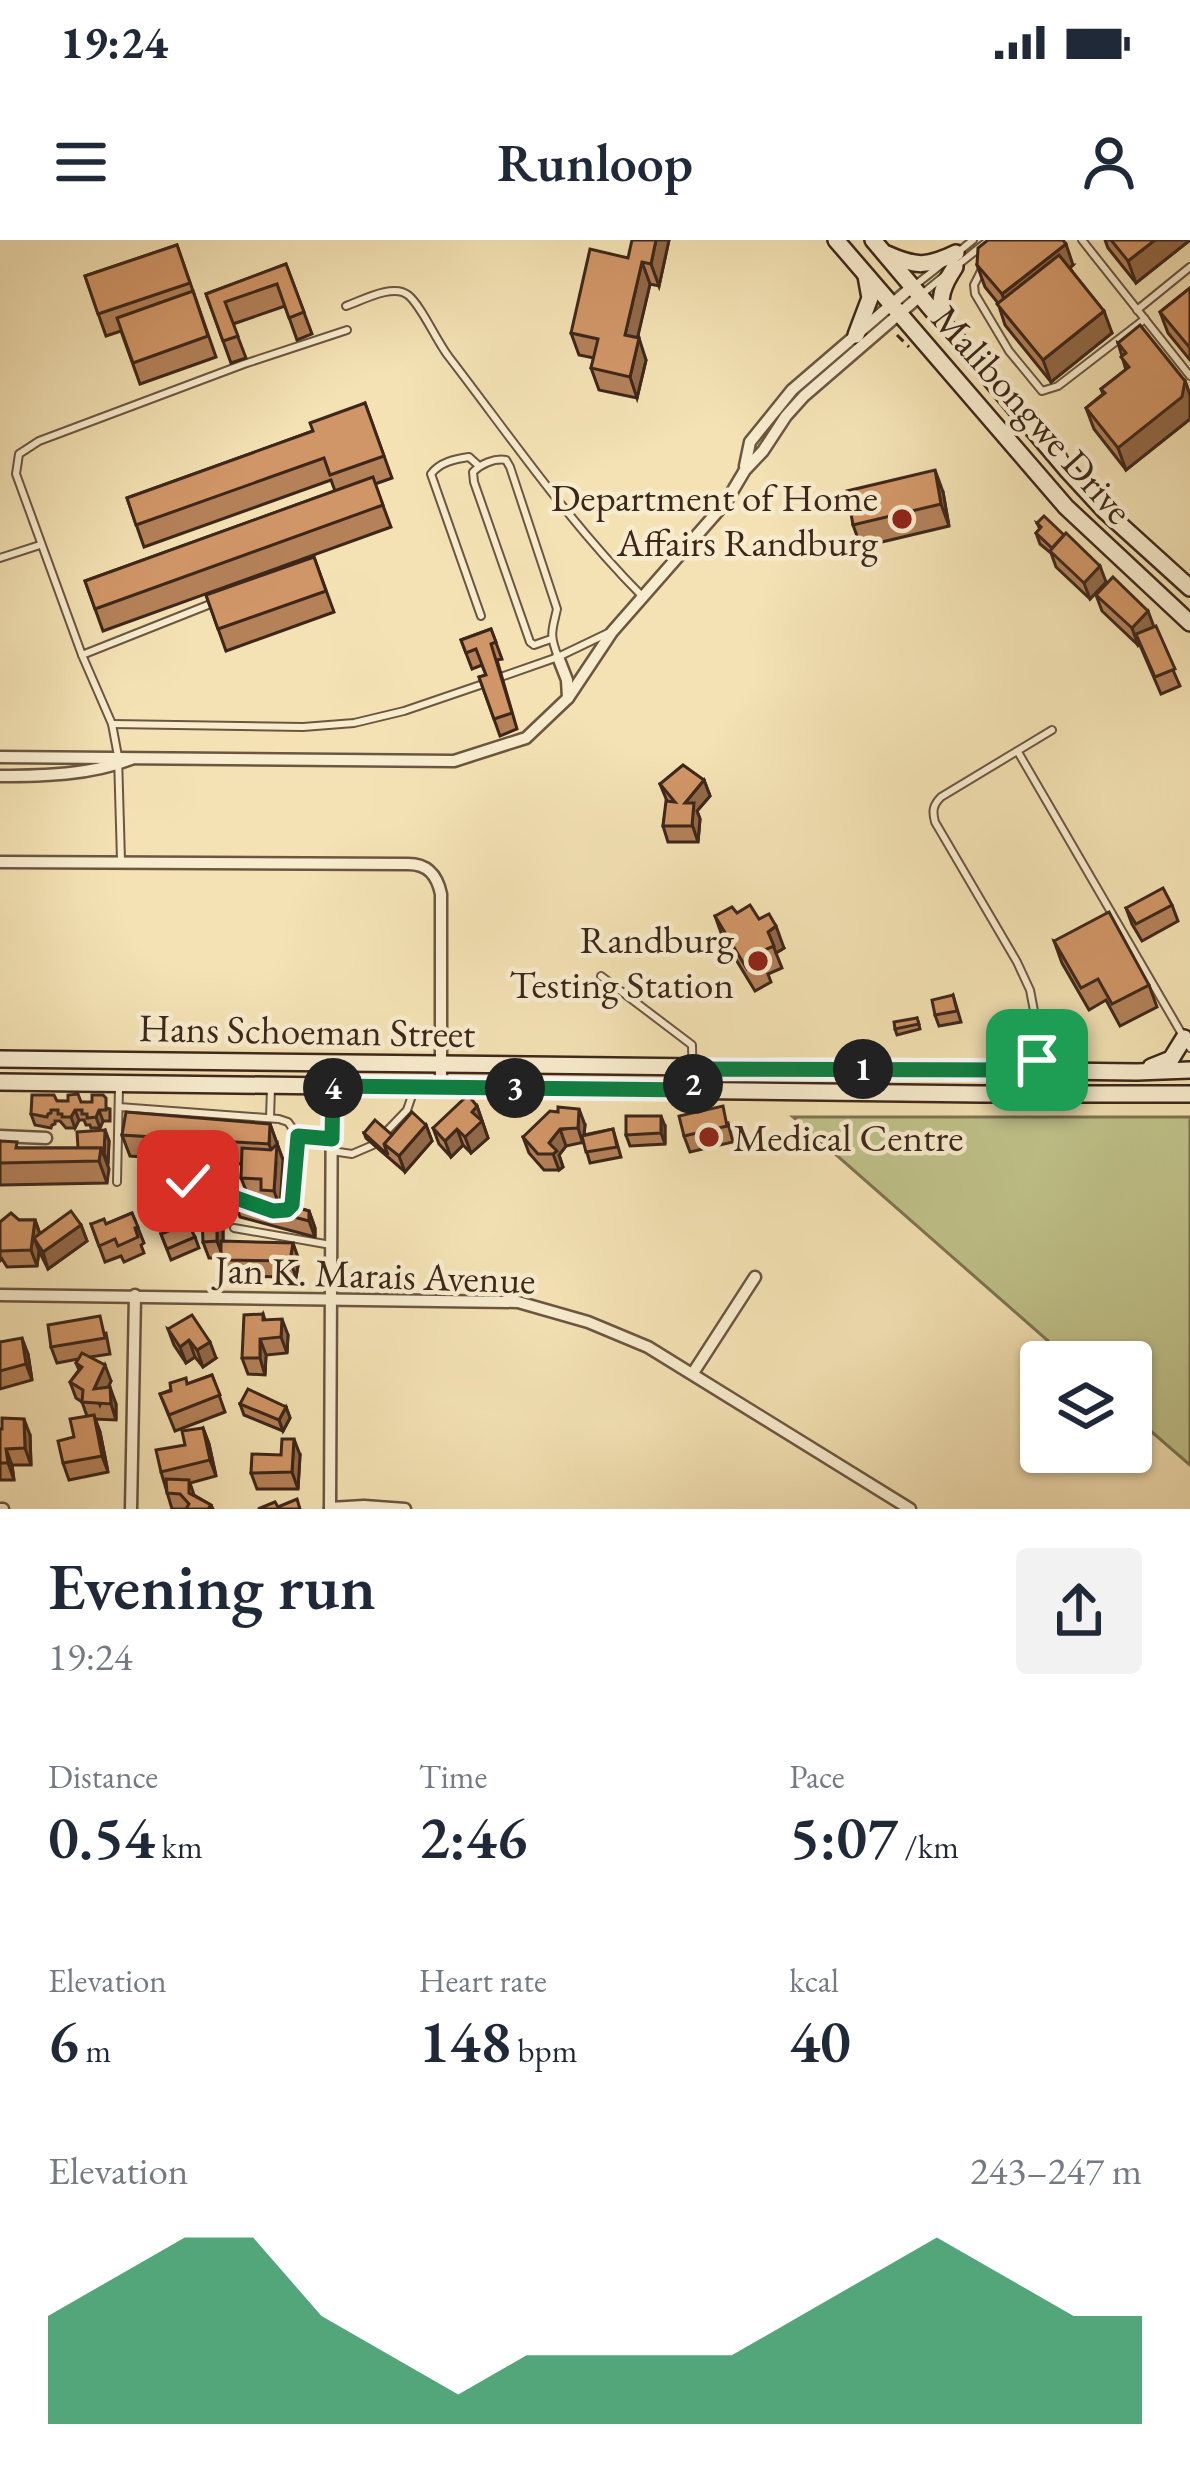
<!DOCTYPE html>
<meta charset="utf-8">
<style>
:root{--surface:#fff;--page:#f2f2f3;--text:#1f2937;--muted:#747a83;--accent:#0b8043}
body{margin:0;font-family:"EB Garamond",serif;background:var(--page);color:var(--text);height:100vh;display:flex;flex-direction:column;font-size:45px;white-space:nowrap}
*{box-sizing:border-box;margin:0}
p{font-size:39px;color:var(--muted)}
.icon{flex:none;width:66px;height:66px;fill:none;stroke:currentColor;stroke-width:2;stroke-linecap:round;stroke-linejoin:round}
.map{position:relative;height:1269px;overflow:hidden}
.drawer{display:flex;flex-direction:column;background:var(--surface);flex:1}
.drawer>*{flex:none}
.tools{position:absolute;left:1020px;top:1101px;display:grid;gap:24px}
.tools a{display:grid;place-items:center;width:132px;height:132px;border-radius:12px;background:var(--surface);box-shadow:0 3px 9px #0004;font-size:60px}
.pin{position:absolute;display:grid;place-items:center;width:102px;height:102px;color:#fff;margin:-51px;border-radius:24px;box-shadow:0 6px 18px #0006}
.km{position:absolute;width:60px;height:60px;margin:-30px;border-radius:50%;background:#222;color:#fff;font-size:33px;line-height:60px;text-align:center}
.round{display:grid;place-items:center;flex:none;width:126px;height:126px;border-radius:12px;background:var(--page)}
.head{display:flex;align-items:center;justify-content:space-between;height:204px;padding:0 48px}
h1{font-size:66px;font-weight:600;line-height:90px}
.metrics{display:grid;grid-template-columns:repeat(3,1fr);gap:18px;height:204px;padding:12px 48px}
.metrics div{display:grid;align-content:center}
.metrics b{font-size:60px;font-weight:600}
.metrics small{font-size:33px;font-weight:400}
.metrics p{font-size:33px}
.chart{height:336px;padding:24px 48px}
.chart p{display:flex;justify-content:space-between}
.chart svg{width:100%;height:216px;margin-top:12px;fill:var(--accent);opacity:.7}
.status{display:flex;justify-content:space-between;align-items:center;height:84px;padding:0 60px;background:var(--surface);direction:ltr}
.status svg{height:33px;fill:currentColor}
header{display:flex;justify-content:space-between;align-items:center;height:156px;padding:0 48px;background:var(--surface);font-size:54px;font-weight:600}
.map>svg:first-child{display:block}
</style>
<div class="status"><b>19:24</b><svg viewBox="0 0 49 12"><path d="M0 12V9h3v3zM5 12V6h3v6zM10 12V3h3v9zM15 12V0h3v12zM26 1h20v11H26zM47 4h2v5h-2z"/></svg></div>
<header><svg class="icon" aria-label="menu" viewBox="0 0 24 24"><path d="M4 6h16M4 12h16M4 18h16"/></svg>Runloop<svg class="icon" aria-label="person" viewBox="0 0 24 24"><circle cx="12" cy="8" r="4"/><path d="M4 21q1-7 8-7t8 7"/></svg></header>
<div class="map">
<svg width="1190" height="1269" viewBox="0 0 1190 1269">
<rect width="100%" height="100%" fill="#f4e2b4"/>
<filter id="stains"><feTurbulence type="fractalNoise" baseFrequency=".00167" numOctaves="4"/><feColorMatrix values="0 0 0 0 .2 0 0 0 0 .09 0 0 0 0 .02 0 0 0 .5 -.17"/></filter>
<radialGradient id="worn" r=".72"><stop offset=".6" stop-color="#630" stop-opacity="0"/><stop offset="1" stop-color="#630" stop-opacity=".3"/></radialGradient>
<!-- green -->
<path fill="#c0c28a" stroke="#7e7452" stroke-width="3" d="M793,877h397v348l-59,-51v-52h-59z"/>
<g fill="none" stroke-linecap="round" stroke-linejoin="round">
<defs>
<g id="service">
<path d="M1082,0l108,136"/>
<path d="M957,13l16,-13"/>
<path d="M959,24l30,-24"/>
<path d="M982,29l-8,16 1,9 34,57 33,40 16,-5 87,-67"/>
<path d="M914,46l28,-22"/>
<path d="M922,54l22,-18"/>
<path d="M346,66c15,-5 47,-23 62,-11 13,10 29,47 41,62 63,82 121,167 194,240"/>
<path d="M1137,70l53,-43"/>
<path d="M1036,186c12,5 25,22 29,35"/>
<path d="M479,226l-10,-9c-14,2 -29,5 -38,17l50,142"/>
<path d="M0,318l40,-13"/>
<path d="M551,399l-17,6 -4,-3 -56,-160 -1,-10c8,-8 21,-14 33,-12l4,7 47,142c-5,22 -8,25 1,48"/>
<path d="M82,415l131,-52"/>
<path d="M498,438l60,-21 50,-24"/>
<path d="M112,484l191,3 51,-4 50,-12 82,-28"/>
<path d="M1018,512l172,296"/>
<path d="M121,620l-3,-104 -6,-32 -30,-69 -66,-181 3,-20 20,-13 205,-77 103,-34"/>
<path d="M601,736l91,69 1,42"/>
<path d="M1037,851l-1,-70 -6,-31 -13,-28 -82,-140c-3,-11 -2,-17 6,-25l111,-67"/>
<path d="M119,867l160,12 9,3 10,14"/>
<path d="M270,877l1,-29"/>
<path d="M385,893l22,-23 8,-23"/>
<path d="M332,911l20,3 21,-9"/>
<path d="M188,941l53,19"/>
<path d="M117,942l2,-95"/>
<path d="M287,970l5,-5 6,-69 31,3"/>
<path d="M234,988l97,17"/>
</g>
<g id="minor">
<path d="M745,226l5,-24 42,-52 121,-104"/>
<path d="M568,458l44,-66 114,-130 19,-32 18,-19 23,-35 18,-20 117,-101"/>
<path d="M0,517l454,4 72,-23 42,-40 -1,-18 -9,-23"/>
<path d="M0,536c43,0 90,-1 131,-17"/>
<path d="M0,622l408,2c20,0 29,11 33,30v193"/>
<path d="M0,896l46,2"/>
<path d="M0,1055l518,7 70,20 60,25 262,162"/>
<path d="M693,1133l62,-96"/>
<path d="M330,1268l34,-2 41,3"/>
<path d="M0,1269h3"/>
<path d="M131,1269l4,-214"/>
<path d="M330,1269l2,-447"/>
</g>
<g id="secondary">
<path d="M836,0l230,267 124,116"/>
<path d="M873,0l195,231 36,39 86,78"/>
<path d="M887,14c29,13 40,13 69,-1"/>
<path d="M944,80c-7,-21 -1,-35 11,-53"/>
<path d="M856,95l14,-37 -4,-22"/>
<path d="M0,819l1137,13 53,-2"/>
<path d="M1151,827l20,-8 13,-21"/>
<path d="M0,842l981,12h209"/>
</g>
</defs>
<!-- service casing -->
<use href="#service" stroke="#6b5640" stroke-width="10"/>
<!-- minor casing -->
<use href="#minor" stroke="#6b5640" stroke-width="15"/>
<!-- secondary casing -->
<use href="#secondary" stroke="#3d271a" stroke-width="20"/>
<!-- path -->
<path stroke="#3d271a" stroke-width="3" stroke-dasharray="9 6" stroke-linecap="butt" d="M897,95l12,12"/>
<!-- service -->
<use href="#service" stroke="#f8ecce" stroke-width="6"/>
<!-- minor -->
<use href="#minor" stroke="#f8ecce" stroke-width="10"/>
<!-- secondary -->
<use href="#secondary" stroke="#f8ecce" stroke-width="15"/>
</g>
<!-- wall -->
<g fill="#b48159" stroke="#3d271a" stroke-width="3">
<path d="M669,0l-10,46 -9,-2 -13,54 9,22 -9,38 -38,-8 -8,-22 3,-10 -15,-3 -8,-22 57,-75z"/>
<path d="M1105,0h85l-54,43 -28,-35z"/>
<path d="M177,5l39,112 -76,27 -19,-53 -15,5 -21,-60z"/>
<path d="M286,24l26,70 -15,6 -12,-34 -52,18 13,34 -15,5 -25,-69z"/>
<path d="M977,25h96l-3,3 42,65 -61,49 -46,-57 -7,-22 -13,-16z"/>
<path d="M1190,48v72l-22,-27 -8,-21z"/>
<path d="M1118,103l67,38 5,14v24l-64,51 -32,-41 -8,-21 17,-14 -2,-5 25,-19z"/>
<path d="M365,163l27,75 -17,6 16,43 -288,104 -18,-50 250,-90 -4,-11 -187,67 -17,-49 186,-67z"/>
<path d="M943,252l6,34 -88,21 -8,-22z"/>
<path d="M1037,283l27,12 42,47 -16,17 -34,-32 -5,-14 -11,-9 -4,-11 4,-4z"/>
<path d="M314,317l20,55 -108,39 -20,-56z"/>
<path d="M1096,355l58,32 26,59 -19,8 -22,-51 -1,2 -36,-34z"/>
<path d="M491,389l11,30 -5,1 20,69 -17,7 -21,-59 7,-2 -4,-10 -10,4 -11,-29z"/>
<path d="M704,540l6,16 -13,15 3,8 -2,23h-30l-5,-16 4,-25 -7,-17z"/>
<path d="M1172,665l6,16 -36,20 -10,-17 -6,-16z"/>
<path d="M737,673l22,6 25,29 -8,5 6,15 -14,6 3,8 -16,9 -32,-53 -8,-22z"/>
<path d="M1054,701l95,44 8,22 -37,19 -14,-26 -17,10 -27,-47z"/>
<path d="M953,755l8,27 -22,4 -4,-11z"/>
<path d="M917,778l3,11 -23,6 -2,-6z"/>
<path d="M57,861l24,1 29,7v12h-7l-3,7h-9l-1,-3h-4l-2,-5h-5l-4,8h-9l-6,-7h-5v3l-3,1 -1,3 -16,-3 -4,-11z"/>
<path d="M477,866l11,32 -17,15 -8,-8 -12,12 -12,-13 -6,-16z"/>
<path d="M728,883l5,19 -43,10 -6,-16z"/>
<path d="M270,884l13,36 -3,43 29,8 6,17v9l-75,-20 -6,-16 13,-8 -6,-15 1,-14 -112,-8 -8,-21z"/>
<path d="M426,885l6,16 -27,31 -39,-34 -2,-5 28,2z"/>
<path d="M585,885l-1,10 29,-6 8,28 -31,6 -6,-21 -18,4 -7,9 4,12 -4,3h-15l-15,-17 -6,-16z"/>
<path d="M665,886v18l-35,2 -4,-11z"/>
<path d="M105,890l4,11 -2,42 -107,2v-44l19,7h59z"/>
<path d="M223,961v40l76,19 -3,17 -69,-1 -6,-18h-12l-6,-16z"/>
<path d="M132,973l12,30 -3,2 3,8 -20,9 -3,-6 -16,6 -14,-38h15z"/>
<path d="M19,980h16l5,14 41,-9 6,16 -39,28 -9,-18 -2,15 -30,1 -5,-8 -2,2v-39z"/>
<path d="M161,994l34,3 4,11 -28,12z"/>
<path d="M263,1074l2,6 23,15 -1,18 -21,2 -1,20 -17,-1 -6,-16z"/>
<path d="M168,1089l48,29 -13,9 -8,-10 -9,6 -12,-18z"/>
<path d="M106,1093l4,21 -20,3 21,24 -3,6 8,17v16l-21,-1 5,13 8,40 -39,8 -6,-17 11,-26 13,-21 -5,-14 -6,-4 -6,-16 9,-12 -3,-7 2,-4 -21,4 -6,-16z"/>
<path d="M0,1102l28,12 4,26 -32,9z"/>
<path d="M212,1135l13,37 -50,19 -15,-37z"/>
<path d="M240,1164l46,3 4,11 -7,13 -39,-16z"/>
<path d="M203,1188l6,16 7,32 -26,7 4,12 17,10 2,4h-41l-11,-37z"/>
<path d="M0,1189l30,6 1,30h-19l2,15h-14z"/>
<path d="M300,1215l-2,34h-41l-6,-16z"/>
</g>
<!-- shaded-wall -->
<g fill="#926948" stroke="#3d271a" stroke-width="3">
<path d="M656,0h13l-10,46 -8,-22z"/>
<path d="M1155,0h35l-54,43 -8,-22z"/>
<path d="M1066,4l7,21 -63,51 -8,-22z"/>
<path d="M642,22l8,22 -17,73 -8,-22z"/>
<path d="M1104,71l8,22 -61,49 -8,-22z"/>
<path d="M639,98l7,22 -9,38 -7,-21z"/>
<path d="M1185,141l5,14v24l-64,51 -8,-22z"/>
<path d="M935,230l8,22 6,34 -8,-22z"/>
<path d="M1100,326l6,16 -16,17 -6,-16z"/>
<path d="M1148,371l6,16 -16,18 -6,-17z"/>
<path d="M704,540l6,16 -13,15 3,8 -2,23 -13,-39z"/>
<path d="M776,686l8,22 -8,5 -8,-21z"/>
<path d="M477,866l11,32 -17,15 -6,-16 7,-25z"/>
<path d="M579,869l6,16 -2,19 -5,-16z"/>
<path d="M75,870l4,10 -4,8 -4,-11z"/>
<path d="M99,870l4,11 -3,7 -4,-11z"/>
<path d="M661,876l4,10v18l-4,-11z"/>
<path d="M270,884l13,36 -3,47 -6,-16 2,-28 -7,-19z"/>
<path d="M426,885l6,16 -27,31 -6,-16z"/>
<path d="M457,889l6,16 -12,12 -6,-16z"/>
<path d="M560,889l6,17 -7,9 4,12 -4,3 -10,-27z"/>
<path d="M105,890l4,11 -1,23 -4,-11z"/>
<path d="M101,908l8,21 -2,14 -8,-22z"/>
<path d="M217,945l6,16v56l-6,-16z"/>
<path d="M309,971l6,17v9l-6,-16z"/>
<path d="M35,980l6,17 -7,1 5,13 -2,15 -6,-16z"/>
<path d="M81,985l6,16 -39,28 -5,-17z"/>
<path d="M293,1003l6,17 -3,17 -6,-16z"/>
<path d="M282,1079l6,16 -1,18 -6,-16z"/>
<path d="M22,1098l6,16 4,26 -6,-16z"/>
<path d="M260,1099l6,16 -1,20 -5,-17z"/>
<path d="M189,1100l6,17 -9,6 -6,-16z"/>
<path d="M210,1102l6,16 -13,9 -6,-17z"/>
<path d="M105,1125l6,16 -11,24 -6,-16z"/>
<path d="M110,1147l6,17v16l-5,-16z"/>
<path d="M286,1167l4,11 -7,13 -4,-11z"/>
<path d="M94,1175l6,17 8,40 -6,-16z"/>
<path d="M24,1179l6,16 1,30 -6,-17z"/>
<path d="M203,1188l6,16 7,32 -6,-16z"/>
<path d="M294,1199l6,16 -2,34 -6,-17z"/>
<path d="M6,1209l6,16 2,15 -6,-17z"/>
</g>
<!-- building -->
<g fill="#d19667" stroke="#3d271a" stroke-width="3">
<path d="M632,0h24l-5,24 -9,-2 -17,73 14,3 -9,39 -39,-9 7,-29 -27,-6 19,-84 38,9z"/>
<path d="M988,0h75l3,4 -64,50 -25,-29 1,-17z"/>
<path d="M1111,0h44l-27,21z"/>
<path d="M177,5l13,38 -92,31 -13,-38z"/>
<path d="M1059,15l45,56 -61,49 -46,-56z"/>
<path d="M286,24l18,48 -15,6 -12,-34 -52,18 13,34 -15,5 -17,-47z"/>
<path d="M1190,48v60l-30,-36z"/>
<path d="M193,51l15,45 -75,27 -16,-45z"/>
<path d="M1140,85l45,56 -3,16 -64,51 -32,-40 19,-15 -4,-4 28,-22 -8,-10 5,-4 -8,-10z"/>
<path d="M365,163l19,53 -54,19 -6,-17 -188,67 -9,-27 186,-67 -3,-8z"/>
<path d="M935,230l6,34 -88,21 -6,-34z"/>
<path d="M373,237l10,28 -288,104 -10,-28z"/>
<path d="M1044,276l20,19 -12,13 -16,-15 5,-6 -4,-4z"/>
<path d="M1066,293l34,33 -16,17 -34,-32z"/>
<path d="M314,317l12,34 -108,38 -12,-34z"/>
<path d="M1113,337l35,34 -16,17 -36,-33z"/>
<path d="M1156,386l19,43 -20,8 -19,-43z"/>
<path d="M491,389l5,13 -5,2 21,69 -18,6 -15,-42 7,-2 -10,-26 -10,4 -5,-13z"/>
<path d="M683,525l21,15 -19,23h9l-2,23h-29l3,-25 9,1 -15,-18z"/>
<path d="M1163,648l9,17 -36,19 -10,-16z"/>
<path d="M750,665l9,14 10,-5 7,12 -8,6 6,14 -14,6 4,9 -17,8 -32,-53 17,-9 5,6z"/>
<path d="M1109,672l40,73 -37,19 -14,-25 -17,9 -27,-47z"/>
<path d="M953,755l4,16 -22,4 -3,-15z"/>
<path d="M917,778l2,6 -24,5 -1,-7z"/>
<path d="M78,854l3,8h11v-7h11l3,3v12h-7l-3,7 -9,1v-4h-5v-4h-7l-4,7h-9v-3h-4v-4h-7v3l-3,1 -1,3 -16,-3 1,-19h22l3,6h11v-6z"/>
<path d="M468,855l9,11 -5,6 10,9 -17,16 -8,-8 -12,12 -12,-13z"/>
<path d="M723,866l4,20 -43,10 -5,-20z"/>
<path d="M558,867l21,2 -1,19 -18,1 -11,14 8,8 -4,3h-15l-15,-17 27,-26 8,1z"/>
<path d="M126,872l144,12 -1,20 -147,-9z"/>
<path d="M412,872l14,13 -27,31 -15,-12z"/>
<path d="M626,876h35v17l-35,2z"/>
<path d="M375,880l17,15 -8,9 4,11 -24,-22z"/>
<path d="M613,889l4,18 -31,5 -4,-16z"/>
<path d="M105,890l-1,23 -3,-5h-23l-1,-16z"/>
<path d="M0,901l17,1 -1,6h85l-2,13 -99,2z"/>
<path d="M277,904l-3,47 -13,-1v-11l-20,-1 1,-30 29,2z"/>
<path d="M217,945v56l-14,1 -2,-50z"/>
<path d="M236,950l73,21v10l-75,-20z"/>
<path d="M71,971l10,14 -38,27 -9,-14z"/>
<path d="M11,973l8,7h16l-4,30 -30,1 -1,-2v-27z"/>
<path d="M132,973l6,14 -3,1 3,9 -20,9 -3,-7 -16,7 -8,-22 13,-5 2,5z"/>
<path d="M188,983l7,14 -28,12 -6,-15z"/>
<path d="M221,1001l72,2 -3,18 -69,-1z"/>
<path d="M263,1074v6l19,-1 -1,18 -21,2v19h-18l2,-43z"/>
<path d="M192,1075l18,27 -13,8 -8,-10 -9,7 -12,-18z"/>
<path d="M100,1076l5,22 -54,9 -3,-22z"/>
<path d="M22,1098l4,26 -26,7v-29z"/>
<path d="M82,1113l23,12 -11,24 16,-2 1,17 -29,-2 1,-12 -13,-8 12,-15 -6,-4z"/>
<path d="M212,1135l8,20 -51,20 -9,-21 11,-3 -1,-8 16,-5 1,6z"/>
<path d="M248,1149l38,18 -7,13 -39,-16z"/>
<path d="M94,1175l8,41 -39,7 -5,-22 16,-4 -4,-18z"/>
<path d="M2,1178l22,1 1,29 -19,1 2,14h-8v-34h2z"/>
<path d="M203,1188l7,32 -49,12 -5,-22 29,-5 -3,-14z"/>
<path d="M282,1199h12l-2,33 -41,1 1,-19 29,1z"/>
<path d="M166,1239l23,1v13l22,12 -3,4h-22l3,-5 -9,-10 -13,-1z"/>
<path d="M297,1259l3,10h-42l17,-7 3,5z"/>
</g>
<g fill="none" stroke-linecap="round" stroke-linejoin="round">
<defs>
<path id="route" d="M188,941l85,30 14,-1 5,-5 6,-69 34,3 1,-53 360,4 1,-21 343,1v-10"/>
</defs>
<!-- route casing -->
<use href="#route" stroke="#fff" stroke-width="24"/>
<!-- route -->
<use href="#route" stroke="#0b8043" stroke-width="15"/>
</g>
<!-- markers -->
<g fill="#8f2418" stroke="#f8ecce" stroke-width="4.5">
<circle cx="902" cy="279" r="12"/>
<circle cx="758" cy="721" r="12"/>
<circle cx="709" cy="897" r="12"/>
</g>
<g text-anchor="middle" stroke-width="9" stroke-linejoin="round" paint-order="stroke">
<!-- street labels -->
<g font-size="39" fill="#3d271a" stroke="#f8ecce">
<text transform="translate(1033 174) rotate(48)" y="14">Malibongwe Drive</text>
<text transform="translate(307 790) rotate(1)" y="14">Hans Schoeman Street</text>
<text transform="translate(375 1034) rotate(2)" y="14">Jan K. Marais Avenue</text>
</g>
<!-- poi labels -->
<g font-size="39" fill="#3d271a" stroke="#f8ecce" text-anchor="end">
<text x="878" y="271">Department of Home<tspan x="878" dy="45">Affairs Randburg</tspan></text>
<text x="734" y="713">Randburg<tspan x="734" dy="45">Testing Station</tspan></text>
<text x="733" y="911" text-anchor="start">Medical Centre</text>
</g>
</g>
<rect width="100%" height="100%" filter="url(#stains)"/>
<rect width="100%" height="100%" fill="url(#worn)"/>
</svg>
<div class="tools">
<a><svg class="icon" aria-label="layers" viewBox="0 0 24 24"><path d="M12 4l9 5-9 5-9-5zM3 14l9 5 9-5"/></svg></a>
</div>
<div class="pin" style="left:1037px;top:820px;background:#1e9e55"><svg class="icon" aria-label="arrive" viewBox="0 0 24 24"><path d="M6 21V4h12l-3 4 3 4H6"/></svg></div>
<div class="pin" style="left:188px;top:941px;background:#d93025"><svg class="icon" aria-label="check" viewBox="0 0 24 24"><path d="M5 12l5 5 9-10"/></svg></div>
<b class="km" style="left:863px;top:829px">1</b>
<b class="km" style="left:693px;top:844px">2</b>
<b class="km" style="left:515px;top:848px">3</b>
<b class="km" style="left:333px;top:848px">4</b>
</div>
<section class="drawer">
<div class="head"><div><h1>Evening run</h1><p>19:24</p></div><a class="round"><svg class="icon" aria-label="share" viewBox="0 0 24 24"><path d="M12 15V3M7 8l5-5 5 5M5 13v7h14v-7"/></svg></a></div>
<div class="metrics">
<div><p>Distance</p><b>0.54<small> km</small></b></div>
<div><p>Time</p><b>2:46</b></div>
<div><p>Pace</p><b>5:07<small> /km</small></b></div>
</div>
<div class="metrics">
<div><p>Elevation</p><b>6<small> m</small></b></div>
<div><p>Heart rate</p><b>148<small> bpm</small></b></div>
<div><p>kcal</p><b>40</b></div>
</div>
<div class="chart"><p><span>Elevation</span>243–247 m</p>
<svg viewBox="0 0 160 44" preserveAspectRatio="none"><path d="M0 44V22L10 14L20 6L30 6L40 22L50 30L60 38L70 30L80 30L90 30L100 30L110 22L120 14L130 6L140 14L150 22L160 22V44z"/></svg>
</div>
</section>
